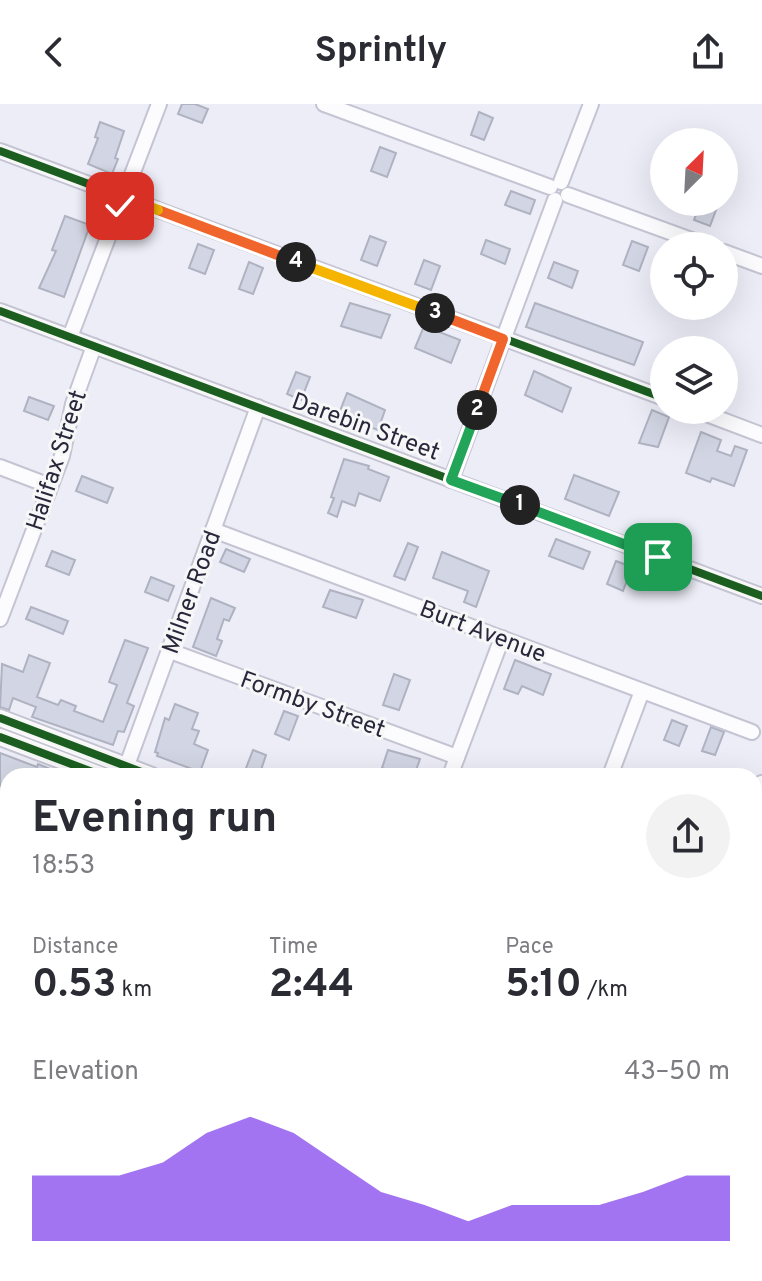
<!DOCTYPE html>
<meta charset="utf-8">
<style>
:root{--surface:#fff;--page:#f2f2f3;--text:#2b2b33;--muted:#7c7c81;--accent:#7c3aed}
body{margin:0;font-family:Overpass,sans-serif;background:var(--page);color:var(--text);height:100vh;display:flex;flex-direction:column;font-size:30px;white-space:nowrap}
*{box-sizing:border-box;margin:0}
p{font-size:26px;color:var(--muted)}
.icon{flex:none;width:44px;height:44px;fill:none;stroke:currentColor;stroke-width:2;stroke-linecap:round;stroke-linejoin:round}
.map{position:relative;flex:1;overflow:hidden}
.panel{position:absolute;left:0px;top:664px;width:762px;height:514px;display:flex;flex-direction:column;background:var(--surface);border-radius:24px 24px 0 0;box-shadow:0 8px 32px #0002}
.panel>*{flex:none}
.needle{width:52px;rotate:24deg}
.tools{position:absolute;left:650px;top:24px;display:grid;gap:16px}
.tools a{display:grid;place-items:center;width:88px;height:88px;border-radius:50%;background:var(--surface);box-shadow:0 8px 32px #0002;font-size:40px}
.pin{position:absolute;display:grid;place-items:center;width:68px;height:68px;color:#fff;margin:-34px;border-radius:16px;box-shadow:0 4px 12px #0006}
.km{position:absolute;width:40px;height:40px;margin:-20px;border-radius:50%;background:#222;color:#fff;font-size:22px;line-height:40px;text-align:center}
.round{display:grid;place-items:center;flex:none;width:84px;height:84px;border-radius:42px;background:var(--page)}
.headline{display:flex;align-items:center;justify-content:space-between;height:136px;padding:0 32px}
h1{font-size:44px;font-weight:700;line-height:60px}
.metrics{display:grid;grid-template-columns:repeat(3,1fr);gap:12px;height:136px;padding:8px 32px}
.metrics div{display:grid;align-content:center}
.metrics b{font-size:40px;font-weight:700}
.metrics small{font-size:22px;font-weight:400}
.metrics p{font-size:22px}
.chart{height:224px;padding:16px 32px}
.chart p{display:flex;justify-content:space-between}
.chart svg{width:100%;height:144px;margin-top:8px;fill:var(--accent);opacity:.7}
header{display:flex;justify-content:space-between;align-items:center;height:104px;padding:0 32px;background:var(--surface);font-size:36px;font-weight:700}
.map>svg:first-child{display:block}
</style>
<header><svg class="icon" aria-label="back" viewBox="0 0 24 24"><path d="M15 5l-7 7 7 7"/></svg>Sprintly<svg class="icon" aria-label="share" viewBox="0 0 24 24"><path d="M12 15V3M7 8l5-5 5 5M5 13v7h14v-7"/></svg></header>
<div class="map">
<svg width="762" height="1177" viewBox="0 0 762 1177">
<rect width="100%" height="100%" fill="#ededf8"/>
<!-- building -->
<g fill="#d2d5e3" stroke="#afb3c1" stroke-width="2">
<path d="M182,0h13l13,5 -6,14 -24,-9z"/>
<path d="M479,8l14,6 -9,22 -13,-5z"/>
<path d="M100,18l24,9 -9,27 3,1 -6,15 -24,-10 10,-26 -3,-1z"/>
<path d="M380,43l16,6 -9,24 -16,-6z"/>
<path d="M511,87l24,9 -5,14 -25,-9z"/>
<path d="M701,98h18l-9,24 -16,-6z"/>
<path d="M65,112l25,9 -26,72 -25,-9 17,-37 -4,-1z"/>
<path d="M370,132l16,6 -9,24 -16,-6z"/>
<path d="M486,136l24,9 -5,15 -24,-10z"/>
<path d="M632,137l16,6 -9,24 -16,-6z"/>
<path d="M198,140l16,6 -9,24 -16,-6z"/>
<path d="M424,156l16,6 -9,24 -16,-6z"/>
<path d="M249,158l14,6 -10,26 -14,-5z"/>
<path d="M554,158l24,9 -6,17 -24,-10z"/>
<path d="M350,199l40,12 -9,23 -40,-12z"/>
<path d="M535,199l108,39 -9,23 -108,-38z"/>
<path d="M424,222l36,14 -9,23 -36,-15z"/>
<path d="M534,267l37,17 -9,24 -37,-17z"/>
<path d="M296,268l14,5 -9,23 -14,-6z"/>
<path d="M347,289l38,17 -7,20 -40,-14z"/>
<path d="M29,293l25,9 -6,14 -24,-9z"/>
<path d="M652,306l17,7 -11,30 -19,-4z"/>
<path d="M701,328l20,8 -4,11 14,5 4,-10 12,4 -13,36 -22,-8 -2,4 -24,-9z"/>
<path d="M344,355l25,7 -1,3 21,8 -9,24 -21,-8 -4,13 -13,-5 -5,16 -9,-4 6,-15 -3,-1z"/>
<path d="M574,371l45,17 -10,24 -44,-17z"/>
<path d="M82,372l31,12 -6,15 -31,-12z"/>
<path d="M556,435l34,13 -7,17 -34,-13z"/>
<path d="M408,439l10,4 -13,33 -11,-4z"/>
<path d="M226,445l24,10 -6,13 -24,-10z"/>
<path d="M52,447l23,9 -6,15 -23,-9z"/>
<path d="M442,448l47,19 -13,36 -12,-5 4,-11 -35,-13z"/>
<path d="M616,457l16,6 -9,24 -16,-7z"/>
<path d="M151,473l23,9 -6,15 -23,-9z"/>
<path d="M330,486l33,10 -7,18 -33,-11z"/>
<path d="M211,494l24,10 -6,13 -5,-2 -7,20 5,2 -6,15 -23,-9z"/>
<path d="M31,503l37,14 -5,13 -37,-15z"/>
<path d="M125,536l23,8 -21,55 7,3 -10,26 -6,-1 -5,14 -81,-28 4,-10 -23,-9 -4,12 -9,-3 2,-43 21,8 6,-17 21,8 -13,34 21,8 3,-5 15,6 -2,5 29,11 14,-37 -8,-3z"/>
<path d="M515,556l36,14 -8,21 -21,-9 -4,8 -14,-5z"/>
<path d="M394,570l16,6 -11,30 -16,-5z"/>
<path d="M175,600l23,9 -6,16 7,2 -5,13 14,6 -8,22 -43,-16 1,-3 -3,-1 10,-34 4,2z"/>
<path d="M284,607l14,5 -9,24 -14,-6z"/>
<path d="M672,616l15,6 -8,20 -15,-6z"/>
<path d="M711,623l13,5 -9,23 -13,-4z"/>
<path d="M253,646l13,5 -7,21h-16z"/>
<path d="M388,646l32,9 -6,17h-9l-23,-8z"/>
<path d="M0,649l37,14 1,-3 15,6 -2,6h-43v13l-8,-3z"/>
<path d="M761,833l1,1v52l-8,-3v-30z"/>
<path d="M762,944v108l-8,-2v-87z"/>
</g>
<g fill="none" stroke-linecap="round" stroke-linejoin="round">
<defs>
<g id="minor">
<path d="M324,0l226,83"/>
<path d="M0,47l664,247"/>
<path d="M561,78l30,-78"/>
<path d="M568,91l140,51"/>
<path d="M724,148l38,14"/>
<path d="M0,207l762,285"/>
<path d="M70,233l89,-233"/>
<path d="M696,306l66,25"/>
<path d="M0,363l50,19"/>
<path d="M451,376l104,-280"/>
<path d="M213,426l539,202"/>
<path d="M0,515l62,-163 11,-52 21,-58"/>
<path d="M170,547l287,106"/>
<path d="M123,672l135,-369"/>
<path d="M450,672l52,-138"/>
<path d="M610,672l32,-85"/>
<path d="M0,991l8,3"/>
<path d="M754,1073l8,3"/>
<path d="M0,1127l8,3"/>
<path d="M117,1170l19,7"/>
<path d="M215,1177l3,-7"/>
<path d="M761,1177l1,-4"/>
</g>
<g id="major">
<path d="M0,614l152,58"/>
<path d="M0,633l103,39"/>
<path d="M754,905l8,2"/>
</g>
<g id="highway">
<path d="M754,704l8,-22"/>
<path d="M754,769l8,-25"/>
<path d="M754,928h8"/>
<path d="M578,1177l2,-7"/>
<path d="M595,1177l2,-7"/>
</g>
</defs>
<!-- minor casing -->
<use href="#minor" stroke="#c5c4d3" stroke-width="18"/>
<!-- major casing -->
<use href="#major" stroke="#c5c4d3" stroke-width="20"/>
<!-- highway casing -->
<use href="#highway" stroke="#c5c4d3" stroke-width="24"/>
<!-- minor -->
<use href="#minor" stroke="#fcfcfe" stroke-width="14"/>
<!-- major -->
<use href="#major" stroke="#fcfcfe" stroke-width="16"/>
<!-- highway -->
<use href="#highway" stroke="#fcfcfe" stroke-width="20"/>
<defs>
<g id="cycleway">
<path d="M0,47l664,247"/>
<path d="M0,207l762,285"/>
<path d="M0,614l152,58"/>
<path d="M0,633l103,39"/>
</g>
</defs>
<!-- cycleway casing -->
<use href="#cycleway" stroke="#f7f7f7" stroke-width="13"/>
<!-- cycleway -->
<use href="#cycleway" stroke="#1b5e20" stroke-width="8"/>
</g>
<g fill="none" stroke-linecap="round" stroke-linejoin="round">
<defs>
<path id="split-1" d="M520,401l138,52"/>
<path id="split-2" d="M477,306l-26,70 69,25"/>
<path id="split-3" d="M435,209l68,26 -26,71"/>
<path id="split-4" d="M296,158l139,51"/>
<path id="split-5" d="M158,106l138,52"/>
<path id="split-6" d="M120,102l3,-9 35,13"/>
</defs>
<!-- split-1 casing -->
<use href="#split-1" stroke="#fff" stroke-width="16"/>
<!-- split-2 casing -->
<use href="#split-2" stroke="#fff" stroke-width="16"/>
<!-- split-3 casing -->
<use href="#split-3" stroke="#fff" stroke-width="16"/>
<!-- split-4 casing -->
<use href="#split-4" stroke="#fff" stroke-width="16"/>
<!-- split-5 casing -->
<use href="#split-5" stroke="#fff" stroke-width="16"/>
<!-- split-6 casing -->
<use href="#split-6" stroke="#fff" stroke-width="16"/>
<!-- split-1 -->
<use href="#split-1" stroke="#22a559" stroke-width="10"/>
<!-- split-2 -->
<use href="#split-2" stroke="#22a559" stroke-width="10"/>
<!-- split-3 -->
<use href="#split-3" stroke="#f0652b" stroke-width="10"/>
<!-- split-4 -->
<use href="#split-4" stroke="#f5b400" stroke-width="10"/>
<!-- split-5 -->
<use href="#split-5" stroke="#f0652b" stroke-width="10"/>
<!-- split-6 -->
<use href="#split-6" stroke="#f5b400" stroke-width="10"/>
</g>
<g text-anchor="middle" stroke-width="6" stroke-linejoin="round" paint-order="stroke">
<!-- street labels -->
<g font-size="24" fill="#29273c" stroke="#f7f7f7">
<text transform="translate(366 322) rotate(20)" y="8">Darebin Street</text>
<text transform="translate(56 356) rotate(-72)" y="8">Halifax Street</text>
<text transform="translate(191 488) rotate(-70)" y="8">Milner Road</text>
<text transform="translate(483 527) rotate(21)" y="8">Burt Avenue</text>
<text transform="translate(313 600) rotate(20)" y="8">Formby Street</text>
</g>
</g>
</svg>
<div class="tools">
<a><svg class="needle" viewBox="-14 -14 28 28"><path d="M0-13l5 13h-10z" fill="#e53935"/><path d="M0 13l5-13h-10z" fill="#7c7c81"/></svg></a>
<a><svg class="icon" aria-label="locate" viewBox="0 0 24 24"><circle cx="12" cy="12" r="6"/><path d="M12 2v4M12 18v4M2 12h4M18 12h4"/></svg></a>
<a><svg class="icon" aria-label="layers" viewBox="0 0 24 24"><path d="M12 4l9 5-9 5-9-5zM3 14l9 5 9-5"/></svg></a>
</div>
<div class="pin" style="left:658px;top:453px;background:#1e9e55"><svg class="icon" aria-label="arrive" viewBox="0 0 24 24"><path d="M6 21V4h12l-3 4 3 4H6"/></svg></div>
<div class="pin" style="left:120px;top:102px;background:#d93025"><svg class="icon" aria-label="check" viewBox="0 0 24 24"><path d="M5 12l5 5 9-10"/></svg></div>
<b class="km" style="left:520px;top:401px">1</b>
<b class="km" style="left:477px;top:306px">2</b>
<b class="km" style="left:435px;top:209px">3</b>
<b class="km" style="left:296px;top:158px">4</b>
<section class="panel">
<div class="headline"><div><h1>Evening run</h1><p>18:53</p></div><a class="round"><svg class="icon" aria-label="share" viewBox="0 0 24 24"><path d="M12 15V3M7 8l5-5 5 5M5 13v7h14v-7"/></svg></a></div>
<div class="metrics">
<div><p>Distance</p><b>0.53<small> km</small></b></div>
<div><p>Time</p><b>2:44</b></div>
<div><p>Pace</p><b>5:10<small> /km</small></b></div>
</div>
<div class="chart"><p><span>Elevation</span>43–50 m</p>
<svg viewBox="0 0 160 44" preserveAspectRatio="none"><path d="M0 44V24L10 24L20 24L30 20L40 11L50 6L60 11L70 20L80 29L90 33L100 38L110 33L120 33L130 33L140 29L150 24L160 24V44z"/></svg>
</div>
</section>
</div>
